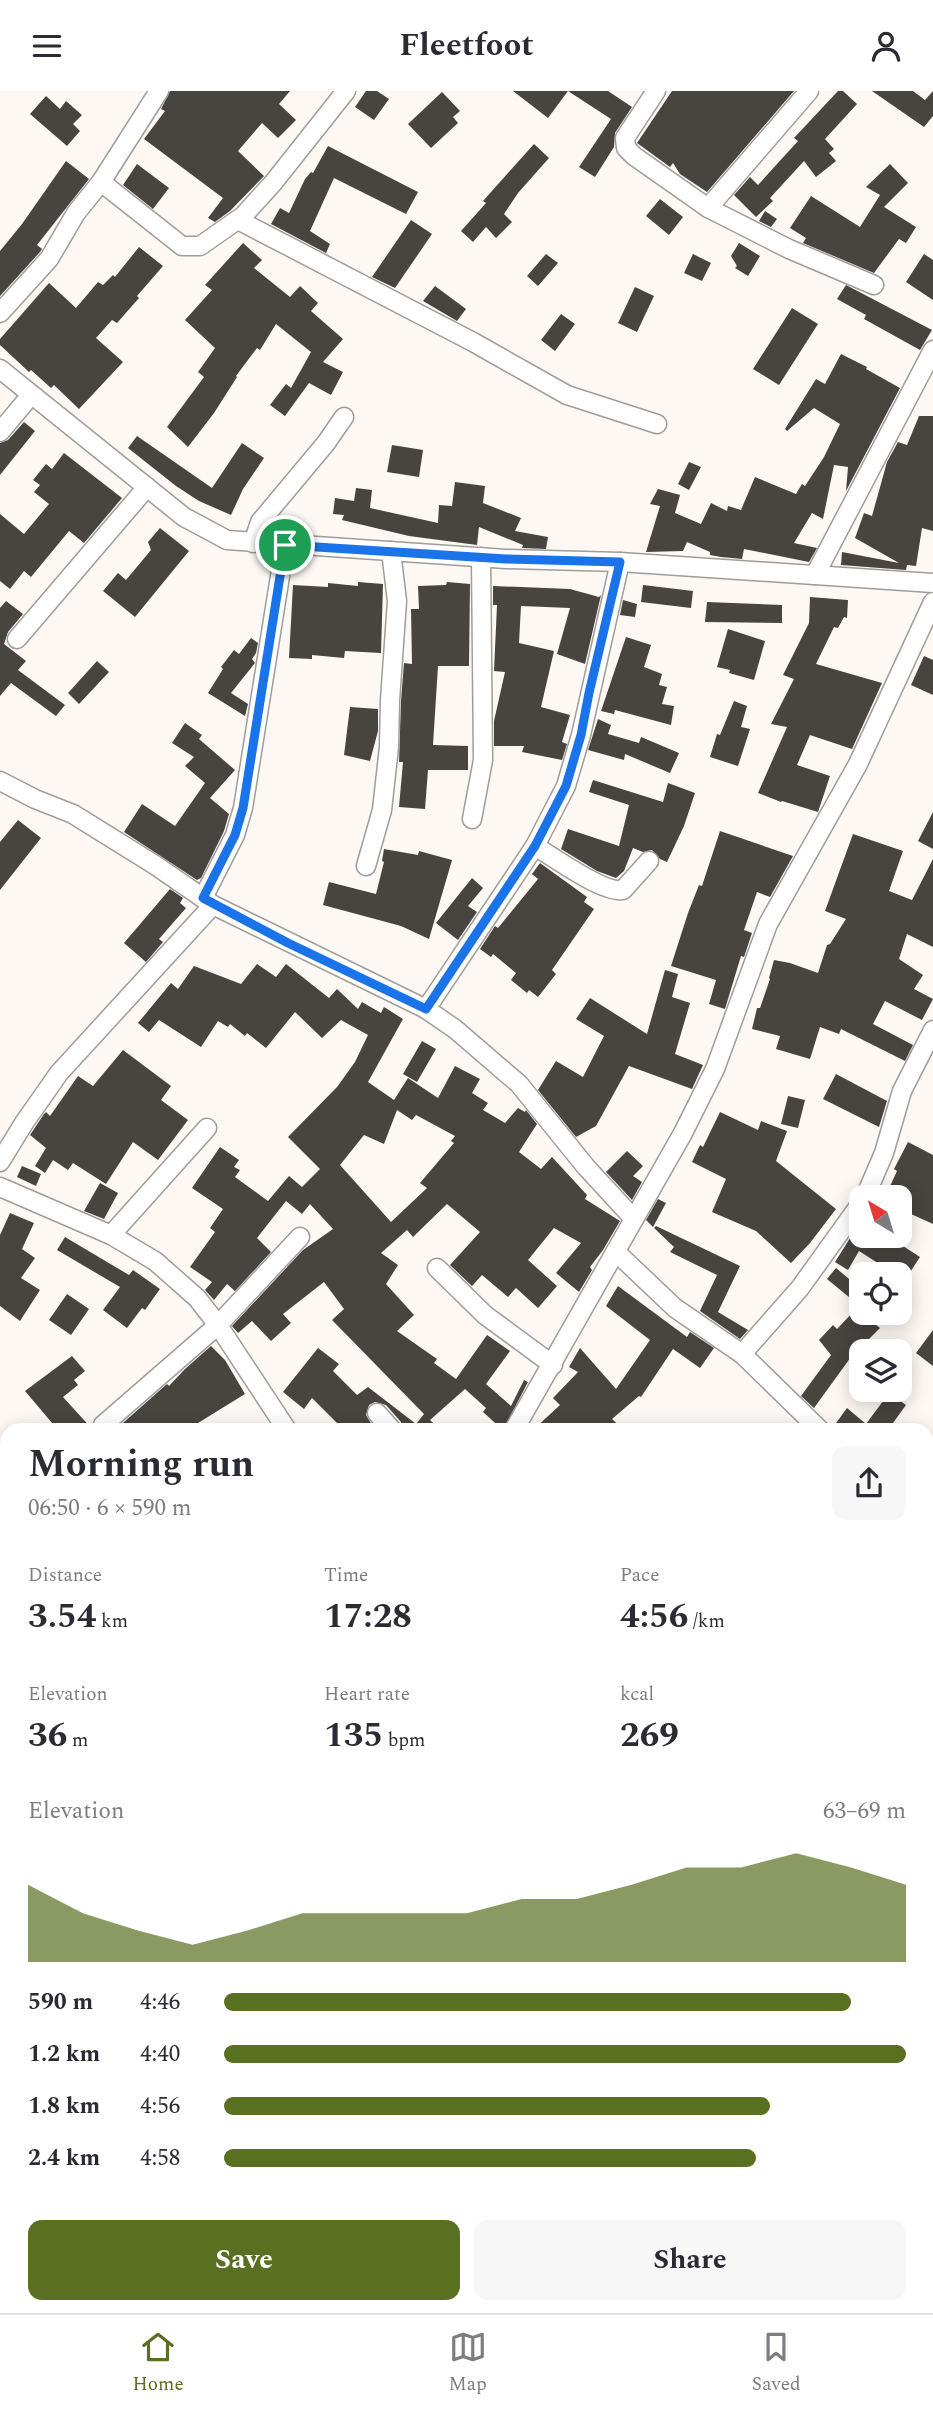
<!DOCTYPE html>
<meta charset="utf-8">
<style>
:root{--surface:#fff;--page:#f7f7f7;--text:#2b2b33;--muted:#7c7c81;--line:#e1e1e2;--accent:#597021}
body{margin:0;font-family:Spectral,serif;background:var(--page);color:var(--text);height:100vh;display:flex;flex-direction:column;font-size:26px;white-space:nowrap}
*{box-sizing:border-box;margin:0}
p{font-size:23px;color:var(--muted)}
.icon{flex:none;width:38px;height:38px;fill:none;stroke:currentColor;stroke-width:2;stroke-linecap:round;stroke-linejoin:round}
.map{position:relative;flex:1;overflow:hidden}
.drawer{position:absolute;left:0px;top:1332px;width:934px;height:891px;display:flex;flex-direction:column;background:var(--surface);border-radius:21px 21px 0 0;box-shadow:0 4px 18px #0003}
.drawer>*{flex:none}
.needle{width:46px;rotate:322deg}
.tools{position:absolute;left:849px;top:1094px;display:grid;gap:14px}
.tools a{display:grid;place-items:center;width:63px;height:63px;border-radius:14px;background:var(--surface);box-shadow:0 4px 18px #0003;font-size:35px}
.pin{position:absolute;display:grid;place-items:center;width:60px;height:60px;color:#fff;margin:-30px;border:4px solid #fff;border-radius:50%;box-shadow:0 2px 7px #0007}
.round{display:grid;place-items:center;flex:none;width:74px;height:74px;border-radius:14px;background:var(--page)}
.overview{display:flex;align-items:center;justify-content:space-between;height:119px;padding:0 28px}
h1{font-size:38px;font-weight:700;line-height:52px}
.figures{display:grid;grid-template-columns:repeat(3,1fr);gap:10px;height:119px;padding:7px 28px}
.figures div{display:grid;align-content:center}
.figures b{font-size:35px;font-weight:700}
.figures small{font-size:19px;font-weight:400}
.figures p{font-size:19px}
.chart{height:196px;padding:14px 28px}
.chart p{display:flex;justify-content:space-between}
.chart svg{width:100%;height:126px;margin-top:7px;fill:var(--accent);opacity:.7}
.primary-button{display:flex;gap:14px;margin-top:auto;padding:14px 28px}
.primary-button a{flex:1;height:80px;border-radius:14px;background:var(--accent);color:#fff;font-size:28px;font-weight:700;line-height:80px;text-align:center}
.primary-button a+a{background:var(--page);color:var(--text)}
ul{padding:0 28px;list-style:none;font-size:23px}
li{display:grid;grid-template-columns:112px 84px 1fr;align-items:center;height:52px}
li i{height:18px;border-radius:9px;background:var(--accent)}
header{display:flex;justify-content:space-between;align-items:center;height:91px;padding:0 28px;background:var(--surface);font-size:32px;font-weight:700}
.dock{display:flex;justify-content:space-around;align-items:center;height:98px;border-top:2px solid var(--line);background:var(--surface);font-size:19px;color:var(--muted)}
.dock a{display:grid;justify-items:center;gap:4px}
.dock .active{color:var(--accent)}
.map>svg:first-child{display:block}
</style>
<header><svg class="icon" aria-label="menu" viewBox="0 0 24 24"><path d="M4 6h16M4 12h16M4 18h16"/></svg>Fleetfoot<svg class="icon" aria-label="person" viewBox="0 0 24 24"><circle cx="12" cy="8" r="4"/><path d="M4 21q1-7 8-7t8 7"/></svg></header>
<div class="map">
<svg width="933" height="2222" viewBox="0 0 933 2222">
<rect width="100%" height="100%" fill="#fdf8f3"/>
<!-- building -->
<g fill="#484440" fill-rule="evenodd">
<path d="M170,0h120l-11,13 17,16 -18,18 -16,-15 -24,28 26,25 -34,35 -15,11 -7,-4 15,-20 -79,-59 21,-28 -4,-2z"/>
<path d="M366,0h11l12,8 -15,21 -19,-13z"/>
<path d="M513,0h95l24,16 -17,26 -1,14 -19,30 -16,-10 32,-48 -43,-28 -20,27z"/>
<path d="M672,0h122l-87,101 -27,-18 -7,-11 -3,4 -33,-24z"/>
<path d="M838,0h5l14,13 -32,35 9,10 -5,4 7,8 -20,16 -12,-16 -34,37 3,3 -17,16 -22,-22 16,-18 8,8 40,-44 -4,-3z"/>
<path d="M872,0h41l12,9 8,-9v25l-9,11z"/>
<path d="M442,1l18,19 -7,6 5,6 -27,25 -23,-24z"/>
<path d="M46,5l14,13 6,-8 16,14 -9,9 7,7 -13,15 -37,-32z"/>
<path d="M534,53l15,14 -31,35 -14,21 8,8 -16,16 -10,-11 -13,15 -12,-11 25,-28 -3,-2z"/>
<path d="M328,55l90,46 -12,22 -72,-36 -24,53 20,13 -4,9 -55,-29 9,-16 9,5 16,-34 6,-7 2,1z"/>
<path d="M66,70l23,18 -52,66 5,4 -2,3 -40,44v-45l22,-27z"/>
<path d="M137,73l32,24 -16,21 -30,-24z"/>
<path d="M890,73l18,19 -24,24 32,20 -10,16 -7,-4 -25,34 -71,-30 3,-5 -16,-10 21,-32 49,31 20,-32 -14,-8z"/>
<path d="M660,108l23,18 -14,18 -23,-19z"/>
<path d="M765,120l12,8 -6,8 -12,-6z"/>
<path d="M411,129l21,14 -37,54 -23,-11z"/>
<path d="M243,152l19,17 -8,8 36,29 10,-11 18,17 -7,8 32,28 -20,23 20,10 -12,23 -22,-12 -24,33 -15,-11 16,-21 5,4 20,-36 -35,-28 -16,26 -3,-2 -21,28 1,1 -23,36 -26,34 -21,-20 37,-50 -6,-5 17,-24 -30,-28 27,-30 -7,-5z"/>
<path d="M739,152l21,13 -12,20 -13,-8 2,-2 -6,-10z"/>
<path d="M139,156l24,19 -26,30 2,2 -22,25 -5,-3 -16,18 27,24 -44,47 -25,-24 -3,3 -20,-18 -2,2 -29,-27v-6l49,-56 27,25 22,-26 5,3 10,-10 2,2z"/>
<path d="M546,163l12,9 -20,23 -11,-10z"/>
<path d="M693,163l18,9 -9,18 -18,-8z"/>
<path d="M924,163l9,6v40l-27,-18z"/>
<path d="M846,194l86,45 -12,20 -56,-31 2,-4 -29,-16z"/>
<path d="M435,195l31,23 -9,12 -34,-20z"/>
<path d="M635,196l19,9 -17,36 -19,-9z"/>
<path d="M792,217l26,16 -39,61 -26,-16z"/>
<path d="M561,223l14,10 -20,27 -14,-11z"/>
<path d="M841,263l26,13 -1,2 34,19 -54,103 2,-24 -14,-2 -11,54 -11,-6 -18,30 23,5 -8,14 -65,-13 -2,10 -21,-2 -11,-2v-3l-23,-10 -4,9 -37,1 14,-46 -10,-2 8,-15 22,6 -5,18 26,11 10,-21 16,8 1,-5 13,4 14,-33 41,17 6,-10 3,2 19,-29 16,-33 -26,-16 -27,23 -2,-2 31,-50 9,5z"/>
<path d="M919,325h14v115l-11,-3 -6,38 -9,-1 -1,5 -65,-5 1,-13 57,11 -44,-25 9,-25 8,3 15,-54 11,-20 9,3z"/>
<path d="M24,331l11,9 -35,44v-32l8,-3z"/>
<path d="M137,345l75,52 30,-45 22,15 -21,31 -12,26 -32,-14 -23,-15 -48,-38z"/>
<path d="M392,354l31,5 -4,27 -32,-5z"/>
<path d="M64,362l58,45 -38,45 -15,-12 -38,46 -7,-6 -14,18 -10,-8v-67l24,20 25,-30 -15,-12 6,-7 -7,-5 13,-16 6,5z"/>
<path d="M689,371l12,5 -12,23 -11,-6z"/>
<path d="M455,391l30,4 -2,17 38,15 -6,13 33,6 -2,12 -24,-1 1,-3 -44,-18 -2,18 -68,-9 -67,-16 2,-5 -11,-1 2,-16 19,3 2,-13 16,2 -2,18 68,15 1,-18 13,1z"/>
<path d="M160,437l29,23 -54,66 -32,-26 15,-18 8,7 25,-30 -3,-8z"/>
<path d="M358,491l25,2 -2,69 -36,-2 -1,7 -32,-3v4l-23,-1 4,-73 35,2v-4l30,3z"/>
<path d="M447,491l23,2 -1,82h-31l-5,79 35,1v24h-40l-3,39 -26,-2 4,-45h-4l2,-61 3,-38 8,1 -1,-55h8l-1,-23 28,-1z"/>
<path d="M643,494l50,6 -2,17 -50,-6z"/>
<path d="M493,495l77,3 29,8 2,-2 -16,69 -28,-10 13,-46 -49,-2 -2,37 35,8 -13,56 29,8 -8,27 5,2 -5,16 -40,-8 2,-6h-30v-25l11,-49 -11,-1 3,-66h-4z"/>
<path d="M810,506l38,3 -1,18 -3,-1 -6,11 -4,-1 -18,37 66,19 -30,66 -42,-14 -13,30 33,11 -12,36 -36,-11 -1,1 -23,-9 29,-66 -16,-3 23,-45 -11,-4 26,-52z"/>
<path d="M623,509l14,4 -2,13 -15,-2z"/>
<path d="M6,510l17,13 -15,18 -4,12 22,17 -8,9 47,35 -9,11 -45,-33 -11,13v-88z"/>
<path d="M707,511l75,3v18l-77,-1z"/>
<path d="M728,538l37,12 -11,39 -25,-7 1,-3 -13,-3z"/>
<path d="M626,546l25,8 -7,22 18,7 -3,11 8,2 -5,17 12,2 -3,19 -56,-15 -1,4 -13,-3z"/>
<path d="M251,547l7,5 -2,10 -4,6 3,4 -24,30 17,11 -3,12 -37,-23 15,-24 -2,-2 13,-17 5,4z"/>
<path d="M924,565l9,4v35l-22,-10z"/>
<path d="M97,570l12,11 -30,32 -11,-11z"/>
<path d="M734,610l13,5 -6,21 9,2 -12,37 -28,-9 7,-23 3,1z"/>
<path d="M350,616l28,2v22l-8,30 -26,-6z"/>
<path d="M598,628l13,6 -3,9 31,9 2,-6 38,16 -9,20 -45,-19 -1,6 -36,-10z"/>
<path d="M185,632l17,12 -3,4 36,31 -25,28 19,16 -5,17 -23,47 -4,2 -73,-48 18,-28 33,22 30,-43 -20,-17 9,-9 -22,-14z"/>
<path d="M593,689l70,22 5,-19 27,10 -11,33 -17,36 -7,-3 -8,-9 -9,2 -10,-4 -9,23 -8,7 -19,-7 -36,-22 7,-20 51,17 10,-41 -40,-13z"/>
<path d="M933,721v37l-15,-8z"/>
<path d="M18,729l23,18 -41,52v-48z"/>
<path d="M720,740l73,25 -23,41 -13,-5 -13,38 8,3 -8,24 -3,-1 -16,53 -16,-5 7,-24 -45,-14 17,-53 11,-28 3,1z"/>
<path d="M853,743l50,17 -14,40 23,9 21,-41v88l-26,-13 -8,25 24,16 -9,14 19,10 -11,21 -37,-19 -12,23 40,21 -8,16 -64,-32 -2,5 -19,-7 -10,32 -34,-10 4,-13 -28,-7 5,-21h3l10,-29 -1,-1 5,-18 16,3 28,10 9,-28 3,-1 16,-25 -21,-8z"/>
<path d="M384,758l34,6 1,-4 33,9 -23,79 -28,-13 -78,-21 6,-23 47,12 8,-32 -2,-1z"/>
<path d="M540,772l47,34 -3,5 10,7 -42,61 4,4 -18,23 -9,-7 -2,3 -16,-13 5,-7 -23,-19 -2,3 -11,-8 15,-23 3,2 40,-49 -6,-5z"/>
<path d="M472,787l11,10 -15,18 9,6 -19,28 -22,-17z"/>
<path d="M170,798l13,9 -3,5 6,5 -27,31 4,3 -17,20 -22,-19z"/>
<path d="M257,873l19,13 10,-13 43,34 8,-9 21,20 4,-7 19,11 3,-6 19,12 -35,63 26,18 14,-22 30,20 17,-32 25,13 -8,14 16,10 -5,7 22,13 13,-15 7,4 1,-2 11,14 -18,28 22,17 11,-12 35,38 -2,4 35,22 -17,29 -13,17 2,3 -13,22 -23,-19 25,-30 -27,-15 -26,32 29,26 -19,22 -22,-20 -8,9 -26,-22 -10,11 -22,-21 30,-33 -33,-28 -34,33 -6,-7 -26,23 17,12 -12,19 28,31 -17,16 40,28 -3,4 22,16 31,-44 23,16 -24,33 25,22 13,-26 4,2 -25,48 -20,-18 3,-4 -21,-19 -35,31 10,10h-37l-2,-8 -15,-17 -11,-3 -6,3 -3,10 9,15h-31l-32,-32 -8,11 -21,-17 35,-44 21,16 -6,7 24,24 11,-8 48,37 8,-10 -92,-94 12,-11 -20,-27 -41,32 8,9 -20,18 -19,-20 -14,12 -6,-7 71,-76 30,-21 -23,-25 -8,10 -16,-13 -29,37 14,14 -36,39 -8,-7 -13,16 -9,-10 7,-8 -22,-15 25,-35 -5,-4 13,-19 -31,-21 28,-41 19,13 -5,7 6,3 -5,7 33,24 21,-25 13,11 18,-18 -32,-32 49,-50 18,-25 13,-27 -27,-15 -19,18 -27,-26 -29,36 -19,-15 -2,3 -15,-12 -2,3 -10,-6 -17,26 -42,-27 -10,12 -11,-9 33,-40 7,6 16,-23 47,18zM397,1019l15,10 4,-5 39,21 -4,5 3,2 -34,40 7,5 -36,34 -51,-57 24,-30 20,9z"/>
<path d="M665,879l13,4 -6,23 18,6 -15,51 28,11 -11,24 -63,-23 -33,60 -20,11 -38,-47 18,-29 27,16 21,-41 -28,-17 14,-21 57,36z"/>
<path d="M422,950l14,8 -19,33 -14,-8z"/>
<path d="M123,959l48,36 -10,14 27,20 -30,40 -25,-18 -27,42 -33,-21 -5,7 -15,-10 -8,13 -10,-7 11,-18 -16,-13 14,-21 2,-2 4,4 28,-40 15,10z"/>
<path d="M836,983l51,27 -8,26 -56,-28z"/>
<path d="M788,1005l17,4 -7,28 -17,-4z"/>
<path d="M720,1021l38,18 3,-9 26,10 -11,30 60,48 -26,34 -19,20 -35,-32 -44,-19 14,-33 -34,-17 8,-17 3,2z"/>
<path d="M908,1051l25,13v69l-33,-15v-12h-15l12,-26 -3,-2z"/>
<path d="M627,1060l16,15 -10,10 9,6 -10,18 -26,-28z"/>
<path d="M22,1075l19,8 -5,12 -19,-9z"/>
<path d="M100,1092l18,10 -14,26 -20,-8z"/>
<path d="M658,1108l8,4 -13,24 -7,-7z"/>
<path d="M10,1122l24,10 -12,26 13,9 -14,20 19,12 -20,31 -20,-15v-71z"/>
<path d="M656,1135l84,40 -22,46 30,18 -8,9 -40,-28 17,-36 -47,-23 4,-5 -20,-19z"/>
<path d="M852,1144h34l34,22 -15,23 -5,-6h-5l-36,-23 -11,19 -13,-8z"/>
<path d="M65,1146l64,38 4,-5 27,19 -15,21 -3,-2 -15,20 -24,-18 17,-23 -63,-37z"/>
<path d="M836,1177l25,21v18l-34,-28z"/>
<path d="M618,1195l69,51 3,-5 24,16 -14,20 -27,-19 -32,48 -2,-1 -27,23 12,11h-91l27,-25 -7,-7 25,-26 -9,-5 11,-19 36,41 34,-49 -44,-34z"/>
<path d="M67,1203l22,15 -18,26 -22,-15z"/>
<path d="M856,1218l24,19 -29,29 -37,51 -13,-12 30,-41 -12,-15 14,-15 4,4z"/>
<path d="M933,1239v36l-17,-13z"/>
<path d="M211,1255l14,14 20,34 -47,29 5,7h-88l52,-46 2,2 16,-17z"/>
<path d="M72,1265l13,15 -11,9 4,5 -15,12 30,33h-35l-33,-39z"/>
<path d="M889,1302l17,12 -18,25h-57l16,-22 19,16z"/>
</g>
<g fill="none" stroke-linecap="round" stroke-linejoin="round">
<defs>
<g id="street">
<path d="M656,0l-31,47 1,10 8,8 74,52 81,41 85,36"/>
<path d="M101,91l81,64h18l43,-30 30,-33 73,-92"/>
<path d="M708,117l101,-117"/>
<path d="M238,129l235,122 94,53 90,29"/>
<path d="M0,222l49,-54 27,-46 25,-31 58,-91"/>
<path d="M0,278l184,148 43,23 279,19 114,3 313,21"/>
<path d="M0,341l31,-37"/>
<path d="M253,452l7,-21 66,-79 18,-26"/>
<path d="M815,484l118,-225"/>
<path d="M17,548l130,-152"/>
<path d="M0,690l35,18 38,15 82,51 58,40 213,104 29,20 64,55 67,83 48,52"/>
<path d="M472,728l11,-59 -2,-203"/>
<path d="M535,755c18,11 69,48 88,44l26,-29"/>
<path d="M366,775l16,-56 7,-63 1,-47 7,-99 -6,-50"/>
<path d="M203,807l32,-63 8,-27 42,-263"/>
<path d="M426,918l109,-163 31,-60 15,-51 39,-173"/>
<path d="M0,1071l24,-39 35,-50 154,-168"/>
<path d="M0,1096l111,48 44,26 42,37 21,27 69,105"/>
<path d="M865,1106l19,-44 18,-62 31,-61"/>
<path d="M111,1144l96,-107"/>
<path d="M616,1161l59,56 67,46 78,76"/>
<path d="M437,1177l48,47 68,50"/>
<path d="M742,1263l58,-66 61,-85"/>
<path d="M377,1322l15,17"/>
<path d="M103,1334l115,-100 82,-88"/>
<path d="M514,1339l169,-297 32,-64 53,-145 90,-160 75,-162"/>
<path d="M0,1397l7,8"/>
<path d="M928,1462l5,7"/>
<path d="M0,1569l7,-6"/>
<path d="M928,1714l5,4"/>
<path d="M0,1802l7,-7"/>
<path d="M0,1859l7,7"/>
<path d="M928,1924l5,-9"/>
<path d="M928,2005l5,4"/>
<path d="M0,2096l7,2"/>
<path d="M305,2216l21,6"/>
<path d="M57,2222l3,-6"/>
<path d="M419,2222l3,-6"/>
<path d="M821,2222l2,-6"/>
</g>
</defs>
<!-- street casing -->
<use href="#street" stroke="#a09c97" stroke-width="21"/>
<!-- street -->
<use href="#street" stroke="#fff" stroke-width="18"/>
</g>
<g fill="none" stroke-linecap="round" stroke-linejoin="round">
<defs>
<path id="route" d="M285,454l221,14 114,3 -31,131 -8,42 -15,51 -31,60 -109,163 -138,-66 -85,-45 32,-63 8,-27z"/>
</defs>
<!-- route casing -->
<use href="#route" stroke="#fff" stroke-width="14"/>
<!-- route -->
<use href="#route" stroke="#1a73e8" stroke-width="9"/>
</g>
</svg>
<div class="tools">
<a><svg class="needle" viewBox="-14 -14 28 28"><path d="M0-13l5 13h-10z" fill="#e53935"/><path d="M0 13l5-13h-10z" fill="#7c7c81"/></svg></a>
<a><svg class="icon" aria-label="locate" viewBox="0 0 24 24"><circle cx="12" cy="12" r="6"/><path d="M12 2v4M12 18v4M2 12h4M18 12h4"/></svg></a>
<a><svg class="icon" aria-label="layers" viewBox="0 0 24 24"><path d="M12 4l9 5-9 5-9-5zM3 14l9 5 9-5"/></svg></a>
</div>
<div class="pin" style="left:285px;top:454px;background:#1e9e55"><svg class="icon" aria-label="arrive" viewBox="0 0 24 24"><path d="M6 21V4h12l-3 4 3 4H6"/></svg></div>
<section class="drawer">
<div class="overview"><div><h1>Morning run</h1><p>06:50 · 6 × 590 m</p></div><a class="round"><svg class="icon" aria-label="share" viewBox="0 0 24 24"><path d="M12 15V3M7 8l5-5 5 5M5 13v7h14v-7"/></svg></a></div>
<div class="figures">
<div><p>Distance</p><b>3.54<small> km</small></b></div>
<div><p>Time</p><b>17:28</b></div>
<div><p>Pace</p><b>4:56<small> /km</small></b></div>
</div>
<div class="figures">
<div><p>Elevation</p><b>36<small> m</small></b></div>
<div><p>Heart rate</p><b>135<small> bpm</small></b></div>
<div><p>kcal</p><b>269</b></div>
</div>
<div class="chart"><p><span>Elevation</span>63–69 m</p>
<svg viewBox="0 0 160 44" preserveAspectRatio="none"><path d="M0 44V17L10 27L20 33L30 38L40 33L50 27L60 27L70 27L80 27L90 22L100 22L110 17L120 11L130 11L140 6L150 11L160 17V44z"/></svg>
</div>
<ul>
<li><b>590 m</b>4:46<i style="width:92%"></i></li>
<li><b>1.2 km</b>4:40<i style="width:100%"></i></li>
<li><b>1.8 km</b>4:56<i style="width:80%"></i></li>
<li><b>2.4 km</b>4:58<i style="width:78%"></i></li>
</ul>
<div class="primary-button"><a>Save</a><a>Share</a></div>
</section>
</div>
<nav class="dock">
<a class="active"><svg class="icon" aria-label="home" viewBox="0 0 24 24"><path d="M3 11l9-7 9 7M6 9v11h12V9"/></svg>Home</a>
<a><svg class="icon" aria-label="map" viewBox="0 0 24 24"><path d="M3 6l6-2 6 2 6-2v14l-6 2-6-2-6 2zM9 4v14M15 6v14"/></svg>Map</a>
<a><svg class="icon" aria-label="saved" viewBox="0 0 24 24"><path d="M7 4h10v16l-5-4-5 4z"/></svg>Saved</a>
</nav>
